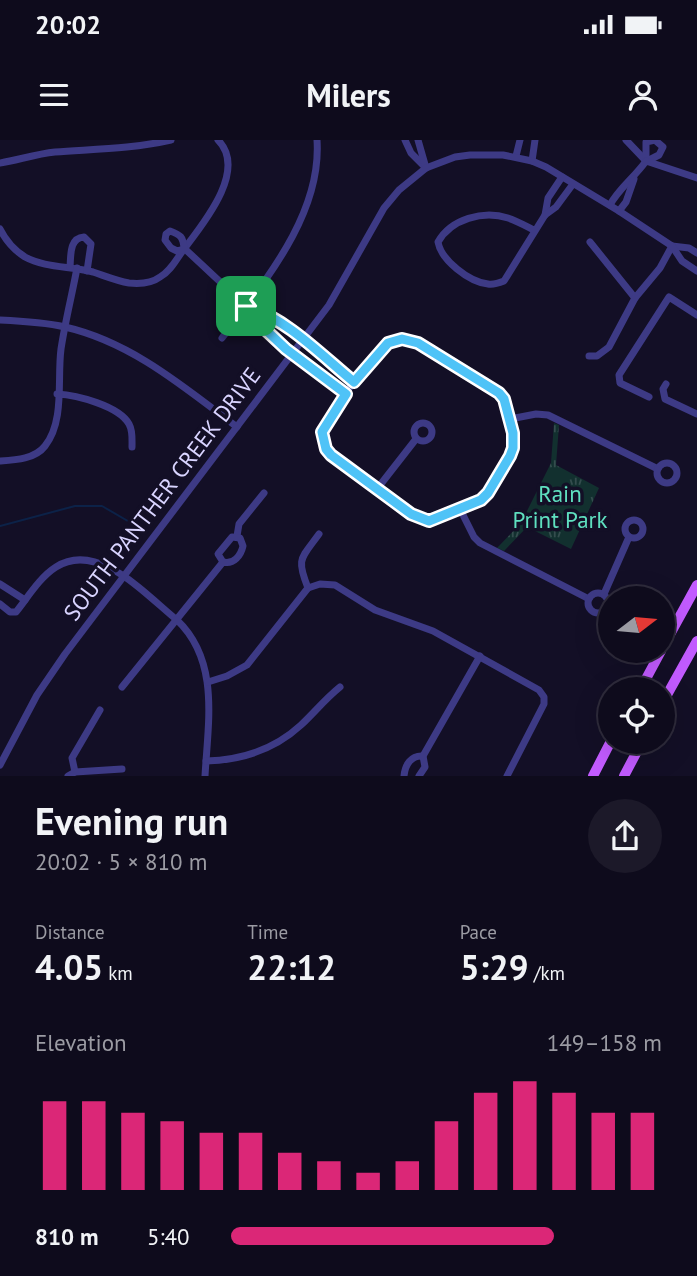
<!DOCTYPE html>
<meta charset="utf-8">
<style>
:root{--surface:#0e0b1c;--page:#1c1929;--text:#f1f3f6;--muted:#9b9ba3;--line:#2e2b3b;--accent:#db2777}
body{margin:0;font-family:"PT Sans",sans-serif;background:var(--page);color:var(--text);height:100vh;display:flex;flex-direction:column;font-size:26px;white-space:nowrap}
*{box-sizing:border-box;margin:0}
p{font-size:23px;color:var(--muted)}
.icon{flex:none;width:38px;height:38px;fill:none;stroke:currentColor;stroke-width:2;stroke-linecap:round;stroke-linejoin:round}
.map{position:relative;height:636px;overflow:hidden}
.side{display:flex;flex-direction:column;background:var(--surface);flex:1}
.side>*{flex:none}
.needle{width:46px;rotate:74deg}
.controls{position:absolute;left:598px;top:446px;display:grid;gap:14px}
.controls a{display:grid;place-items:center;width:77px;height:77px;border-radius:50%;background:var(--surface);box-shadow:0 7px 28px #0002,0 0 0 2px var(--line);font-size:35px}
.pin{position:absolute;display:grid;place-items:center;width:60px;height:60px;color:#fff;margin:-30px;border-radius:14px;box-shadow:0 4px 10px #0006}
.round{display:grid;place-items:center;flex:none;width:74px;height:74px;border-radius:37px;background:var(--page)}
.head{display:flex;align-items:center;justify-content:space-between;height:119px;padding:0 35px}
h1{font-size:38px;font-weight:800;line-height:52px}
.figures{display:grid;grid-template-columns:repeat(3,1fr);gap:10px;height:119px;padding:7px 35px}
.figures div{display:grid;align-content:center}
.figures b{font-size:35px;font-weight:800}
.figures small{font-size:19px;font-weight:400}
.figures p{font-size:19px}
.chart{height:196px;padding:14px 35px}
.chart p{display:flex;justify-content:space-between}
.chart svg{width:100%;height:126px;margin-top:7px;stroke:var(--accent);stroke-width:6}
ul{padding:0 35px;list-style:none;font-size:23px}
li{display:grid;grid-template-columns:112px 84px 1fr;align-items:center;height:52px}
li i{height:18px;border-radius:9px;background:var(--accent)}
.status{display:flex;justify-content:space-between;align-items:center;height:49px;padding:0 35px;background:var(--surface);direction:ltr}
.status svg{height:19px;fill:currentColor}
header{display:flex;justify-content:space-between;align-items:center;height:91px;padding:0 35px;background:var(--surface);font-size:32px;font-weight:800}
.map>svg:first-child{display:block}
</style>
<div class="status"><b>20:02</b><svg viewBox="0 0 49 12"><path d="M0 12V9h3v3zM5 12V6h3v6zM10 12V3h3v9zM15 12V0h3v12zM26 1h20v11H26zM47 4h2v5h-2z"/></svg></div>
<header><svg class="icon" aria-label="menu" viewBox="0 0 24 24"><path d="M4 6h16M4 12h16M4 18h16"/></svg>Milers<svg class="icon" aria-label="person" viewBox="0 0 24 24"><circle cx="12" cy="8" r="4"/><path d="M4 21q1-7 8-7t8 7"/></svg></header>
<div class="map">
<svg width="697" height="636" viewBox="0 0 697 636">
<defs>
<pattern id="park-tufts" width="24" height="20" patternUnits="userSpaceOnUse" patternTransform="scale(1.75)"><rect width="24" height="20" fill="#12302f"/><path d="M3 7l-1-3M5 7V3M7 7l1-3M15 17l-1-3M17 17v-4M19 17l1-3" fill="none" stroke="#344d4e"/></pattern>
</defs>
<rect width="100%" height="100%" fill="#130f26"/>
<!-- park -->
<path fill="url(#park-tufts)" d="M554,283l5,2 -3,40 43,23 -28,61 -44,-22 -23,24 -7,-3 24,-25 30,-60z"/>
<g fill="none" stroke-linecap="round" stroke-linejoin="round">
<!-- stream -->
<path stroke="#0c2248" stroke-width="2" d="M0,386l75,-20h27l43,25"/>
<!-- minor -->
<g stroke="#3d3a85" stroke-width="7">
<path d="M405,0l6,13 15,15"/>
<path d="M418,0l8,28"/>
<path d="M626,0l20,21"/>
<path d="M516,16l4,-16"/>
<path d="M532,21l3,-21"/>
<path d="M646,21v-19l9,-2"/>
<path d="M647,21l12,-6 4,-8 -8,-7"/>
<path d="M0,23c18,-3 36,-9 55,-11 40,-3 76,-3 116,-12"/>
<path d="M610,65c8,-16 25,-28 36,-44l51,17"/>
<path d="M619,71l7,-9 8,-23"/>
<path d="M545,75l3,-17 14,-21"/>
<path d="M0,89c6,12 14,21 25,28 20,11 46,9 68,15 12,4 24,9 36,11 10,1 23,0 31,-6 11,-6 17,-19 24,-28 19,-25 64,-79 34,-109"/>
<path d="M534,90c-8,-4 -17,-9 -26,-12 -25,-8 -57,1 -70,24 3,18 31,40 50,42 5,1 11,-1 16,-3l41,-66 11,-8 17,-23"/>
<path d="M590,102l45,56"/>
<path d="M672,106l17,2 8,5"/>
<path d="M184,108c-1,-11 -3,-13 -14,-17l-4,3 -1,6 6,8 6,3 8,-2 61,57c41,14 75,49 108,76"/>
<path d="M70,127c1,-11 -1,-29 14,-30l7,7 -4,27"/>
<path d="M246,166c15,29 73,66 100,88"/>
<path d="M0,180c22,1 43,2 65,7 66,15 119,60 172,100"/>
<path d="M222,198c42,-56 100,-123 95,-198"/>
<path d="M402,199l16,4 81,50 5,6 9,34 1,15 -4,8 -22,37 -7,7 -52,21 -18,-6 -80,-60 -9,-15v-8l3,-8c17,-24 49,-80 77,-85z"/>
<path d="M589,216h8l12,-9 26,-49 25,-30 12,-22"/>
<path d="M666,244l-3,5 2,10 32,15"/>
<path d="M57,254c20,1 62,12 72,30 4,7 3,15 3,23"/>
<path d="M649,257l-29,-14 -1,-8 50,-78 28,18"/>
<path d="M510,279l26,-5 12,1 110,54"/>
<circle cx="423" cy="292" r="9"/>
<path d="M0,321c16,-1 35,-2 45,-15 20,-25 12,-67 16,-97 4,-27 11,-54 16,-81"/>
<circle cx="667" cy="333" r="10"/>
<path d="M377,349l39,-50"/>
<path d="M460,369l14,28 6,6 109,56"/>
<circle cx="634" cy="389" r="9"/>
<path d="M237,396l2,-12 25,-31"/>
<path d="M0,444l25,16"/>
<path d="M308,448c-12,-30 -7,-29 11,-54"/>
<circle cx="598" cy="463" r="10"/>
<path d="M604,454l25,-57"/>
<path d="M0,464l10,8h6c12,-15 24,-35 40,-45 42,-27 91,29 121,53 43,41 31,102 28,156"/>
<path d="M208,542l19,-6 20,-11 61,-77 12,-4 15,1 40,25 58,21 106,59 5,7v7l-37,72"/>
<path d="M122,547l101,-125c11,3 18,-7 20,-16l-3,-8 -8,-1 -14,17 5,8"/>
<path d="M206,621c35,-1 68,-11 95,-36 13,-12 24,-26 39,-38"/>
<path d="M0,625l37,-70 28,-41 264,-349 55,-97 15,-18 27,-22 29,-11 15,-2h33l29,6 14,6 73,44 53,35 10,15 15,10"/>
<path d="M75,632l-3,-14 28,-48"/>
<path d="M68,636l7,-4 47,-3"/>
<path d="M404,636c1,-11 7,-21 19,-20"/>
<path d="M419,636l6,-9 -2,-11 57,-100"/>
</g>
<!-- major -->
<g stroke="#c25bff" stroke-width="10">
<path d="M663,507l34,-62"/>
<path d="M640,550l21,-39"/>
<path d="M663,562l34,-61"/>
<path d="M593,636l18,-35"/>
<path d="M624,636l18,-34"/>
</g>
</g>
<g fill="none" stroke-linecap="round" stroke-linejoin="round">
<defs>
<path id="route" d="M246,166c41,13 75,49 108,76l34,-39 14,-4 16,4 81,50 5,6 9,34v15l-3,8 -22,37 -7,7 -52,21 -18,-7 -80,-59 -5,-6 -4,-17 24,-38 -60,-45 -34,-32z"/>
</defs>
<!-- route casing -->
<use href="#route" stroke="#fff" stroke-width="14"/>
<!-- route -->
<use href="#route" stroke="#4fc3f7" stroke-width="9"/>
</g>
<g text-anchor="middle" stroke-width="7" stroke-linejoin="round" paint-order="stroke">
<!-- street labels -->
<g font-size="23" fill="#d9d4ff" stroke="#130f26">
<text transform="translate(162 354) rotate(-53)" y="8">SOUTH PANTHER CREEK DRIVE</text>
</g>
<!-- park labels -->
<g font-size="23" fill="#5fe0c0" stroke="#130f26">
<text x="560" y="362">Rain<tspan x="560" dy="26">Print Park</tspan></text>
</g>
</g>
</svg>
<div class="controls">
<a><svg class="needle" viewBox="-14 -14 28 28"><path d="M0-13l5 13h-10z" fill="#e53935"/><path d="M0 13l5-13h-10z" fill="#9b9ba3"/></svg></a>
<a><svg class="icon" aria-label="locate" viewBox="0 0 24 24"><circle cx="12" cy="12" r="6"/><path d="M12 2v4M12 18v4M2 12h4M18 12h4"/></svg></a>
</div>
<div class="pin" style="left:246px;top:166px;background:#1e9e55"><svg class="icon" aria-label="arrive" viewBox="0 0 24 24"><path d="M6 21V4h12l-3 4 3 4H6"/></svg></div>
</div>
<section class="side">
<div class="head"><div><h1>Evening run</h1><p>20:02 · 5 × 810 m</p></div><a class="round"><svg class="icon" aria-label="share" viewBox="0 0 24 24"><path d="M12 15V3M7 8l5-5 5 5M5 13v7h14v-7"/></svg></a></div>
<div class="figures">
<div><p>Distance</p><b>4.05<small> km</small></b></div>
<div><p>Time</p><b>22:12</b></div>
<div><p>Pace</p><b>5:29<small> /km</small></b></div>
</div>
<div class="chart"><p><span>Elevation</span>149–158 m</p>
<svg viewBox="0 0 160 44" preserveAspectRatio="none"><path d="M5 44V13M15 44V13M25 44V17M35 44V20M45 44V24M55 44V24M65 44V31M75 44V34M85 44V38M95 44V34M105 44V20M115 44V10M125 44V6M135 44V10M145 44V17M155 44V17"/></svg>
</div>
<ul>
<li><b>810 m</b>5:40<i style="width:75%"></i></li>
</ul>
</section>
